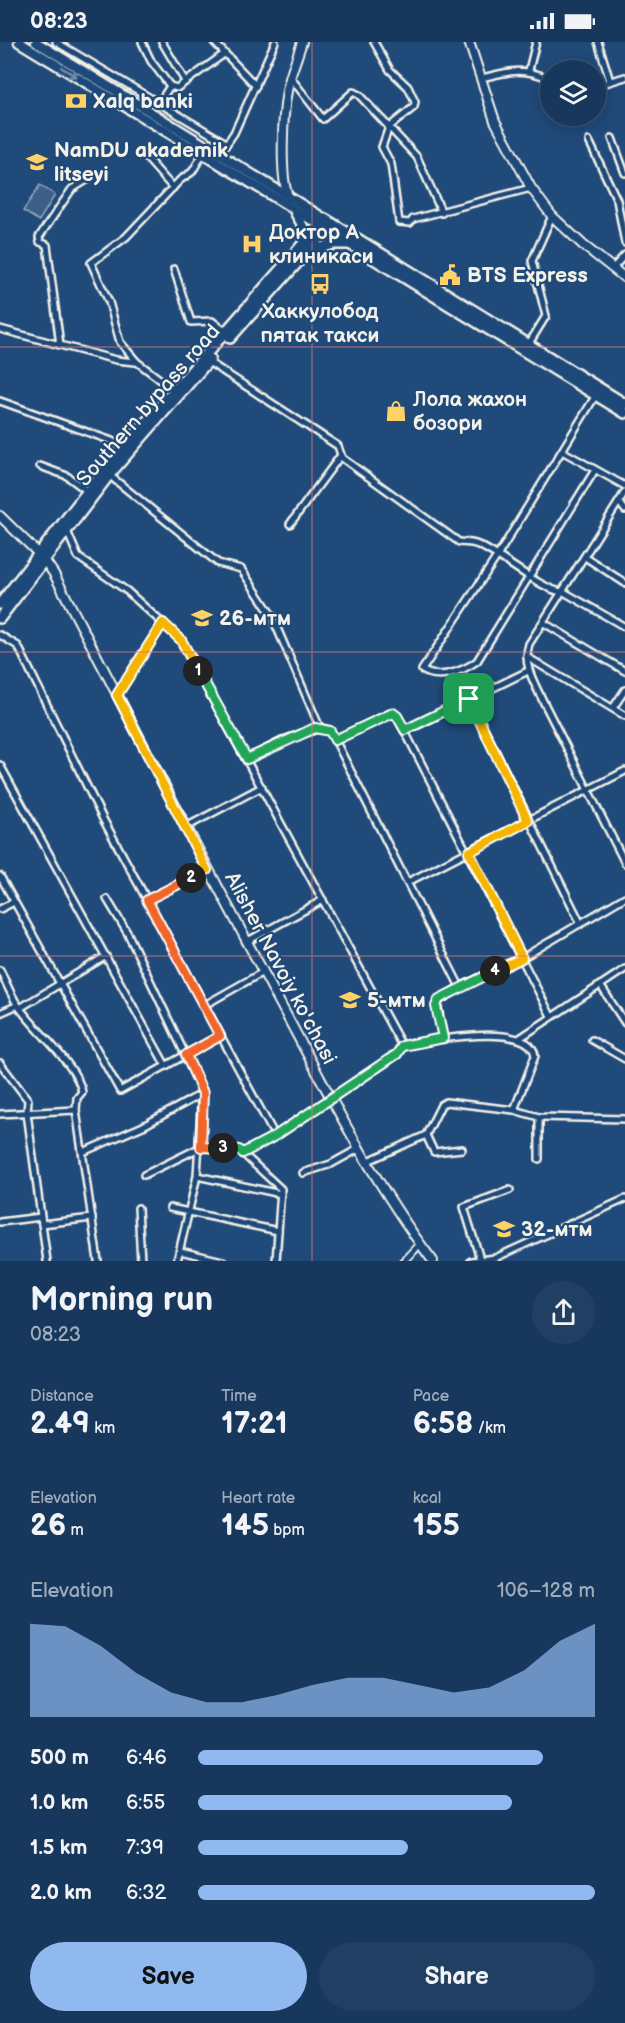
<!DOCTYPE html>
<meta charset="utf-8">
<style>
:root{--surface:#17385c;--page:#203f62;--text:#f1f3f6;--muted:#9eacbb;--line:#365272;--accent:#90b9f0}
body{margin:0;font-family:"Balsamiq Sans",sans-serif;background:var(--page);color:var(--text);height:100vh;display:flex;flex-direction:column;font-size:22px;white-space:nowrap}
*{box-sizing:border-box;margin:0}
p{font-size:20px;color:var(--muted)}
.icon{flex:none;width:33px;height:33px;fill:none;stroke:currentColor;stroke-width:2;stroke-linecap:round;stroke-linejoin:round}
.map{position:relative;height:1219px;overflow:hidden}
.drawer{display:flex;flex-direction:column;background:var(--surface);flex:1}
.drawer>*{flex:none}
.buttons{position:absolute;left:540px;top:18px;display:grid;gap:12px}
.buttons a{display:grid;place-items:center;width:66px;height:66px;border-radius:50%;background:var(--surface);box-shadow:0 3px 15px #0003,0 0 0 2px var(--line);font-size:30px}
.pin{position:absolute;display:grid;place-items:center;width:51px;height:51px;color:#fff;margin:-26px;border-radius:12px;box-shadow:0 3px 9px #0006}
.km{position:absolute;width:30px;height:30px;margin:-15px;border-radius:50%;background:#222;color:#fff;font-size:16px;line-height:30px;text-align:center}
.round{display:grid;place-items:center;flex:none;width:63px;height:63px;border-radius:32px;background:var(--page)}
.head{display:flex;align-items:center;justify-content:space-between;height:102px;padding:0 30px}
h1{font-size:33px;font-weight:600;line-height:45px}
.metrics{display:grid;grid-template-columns:repeat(3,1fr);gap:9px;height:102px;padding:6px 30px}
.metrics div{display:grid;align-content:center}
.metrics b{font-size:30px;font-weight:600}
.metrics small{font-size:16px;font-weight:400}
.metrics p{font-size:16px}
.chart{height:168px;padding:12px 30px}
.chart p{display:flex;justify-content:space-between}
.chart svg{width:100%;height:108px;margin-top:6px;fill:var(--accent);opacity:.7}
.button{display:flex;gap:12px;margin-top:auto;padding:12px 30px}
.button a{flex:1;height:69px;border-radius:36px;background:var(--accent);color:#111;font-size:24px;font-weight:600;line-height:69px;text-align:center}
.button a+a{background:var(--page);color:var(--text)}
ul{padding:0 30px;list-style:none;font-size:20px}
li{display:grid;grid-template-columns:96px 72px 1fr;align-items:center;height:45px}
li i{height:15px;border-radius:8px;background:var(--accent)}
.status{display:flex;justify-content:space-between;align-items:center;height:42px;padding:0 30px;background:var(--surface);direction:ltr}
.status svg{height:16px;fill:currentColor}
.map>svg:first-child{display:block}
</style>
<div class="status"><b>08:23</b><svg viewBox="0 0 49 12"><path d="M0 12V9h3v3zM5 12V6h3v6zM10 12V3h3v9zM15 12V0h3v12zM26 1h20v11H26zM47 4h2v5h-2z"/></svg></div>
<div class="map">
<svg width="625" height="1219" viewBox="0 0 625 1219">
<rect width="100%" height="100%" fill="#1f4a7a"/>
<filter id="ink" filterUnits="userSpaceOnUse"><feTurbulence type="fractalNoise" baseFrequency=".0167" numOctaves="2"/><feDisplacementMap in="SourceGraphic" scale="12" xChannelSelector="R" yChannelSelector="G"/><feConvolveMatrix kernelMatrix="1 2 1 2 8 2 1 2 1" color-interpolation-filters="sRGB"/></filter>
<g filter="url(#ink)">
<!-- green -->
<path fill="#3a5f88" stroke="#97a8b8" stroke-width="1.5" d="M40,143l15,10 -16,26 -16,-10z"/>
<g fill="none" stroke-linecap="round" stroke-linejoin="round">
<defs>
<g id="street">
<path d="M56,0l170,101"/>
<path d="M142,0l9,19 19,25"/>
<path d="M162,0l23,39"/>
<path d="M214,0l42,44"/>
<path d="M374,0l16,28 18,17 7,15 -1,5 -25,20 -7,20 9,17 8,58 11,1 3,-4 118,-31"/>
<path d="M598,0l12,39"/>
<path d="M529,28l7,-28"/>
<path d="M290,35l33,42 30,-27 6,3 58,62 25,56"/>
<path d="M482,36c29,-7 40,-11 68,1"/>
<path d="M596,44l29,-9"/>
<path d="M159,61l11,-17 7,2 47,-34"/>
<path d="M612,96l13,35"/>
<path d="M589,99l28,59 8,43"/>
<path d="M143,112l30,34"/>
<path d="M219,113l15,-22 41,-91"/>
<path d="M613,226l12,-13"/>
<path d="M174,227l17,53 21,-1 14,11"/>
<path d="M0,287l116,31 19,2"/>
<path d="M60,303l-13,-100 -7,-3 -1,-5 33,-48 18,-11"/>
<path d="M528,303l18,-29 -14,-55 20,-45"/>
<path d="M207,319l131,85 4,12 117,84c7,1 13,0 19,3 21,8 67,48 86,47l61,35"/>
<path d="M174,348l-37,-28 -17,-20 -11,-40 -18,-39 35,-26 54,-57 12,-8 11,-18"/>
<path d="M0,359l112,40 10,8"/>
<path d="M562,409l63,35"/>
<path d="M40,424l27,10 20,15"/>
<path d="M595,428l-118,191c-14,10 -39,20 -55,9l76,-115 98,-160"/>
<path d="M109,433l109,88 23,6 30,45 49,114 -34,11 -39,20"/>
<path d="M625,450l-96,152c-6,19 3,35 11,51l85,168"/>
<path d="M619,460l6,8"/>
<path d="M290,482l51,-69"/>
<path d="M67,489l11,26 49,34 54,49 221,406"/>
<path d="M585,515l40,26"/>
<path d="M544,581l81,48"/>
<path d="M0,593l18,11 85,173 172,317"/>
<path d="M527,615l98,59"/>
<path d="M117,653l46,-72"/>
<path d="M469,657l112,225"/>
<path d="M613,666l12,-18"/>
<path d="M320,686l10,3 5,9 55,-26 7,2 154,300"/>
<path d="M405,689l123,-60"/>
<path d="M335,698l125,247 62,-29 103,-61"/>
<path d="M0,723l166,301"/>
<path d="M186,785l76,-40"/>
<path d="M0,834l120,215 100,-55"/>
<path d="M408,840l217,-111"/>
<path d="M107,857l21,35 74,156 -5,86 -20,85"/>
<path d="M147,858l60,-30"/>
<path d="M0,867l14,-7"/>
<path d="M246,900l77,-42"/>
<path d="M0,928c6,12 11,26 19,37 16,23 59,59 63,85l-5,6 -1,12"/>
<path d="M600,943l25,38"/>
<path d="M203,964l60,-34"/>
<path d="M20,966l86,-52"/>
<path d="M0,971l18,-8"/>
<path d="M443,996l-6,-36 23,-15"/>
<path d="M520,996l105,-69"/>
<path d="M592,998l33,19"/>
<path d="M0,1021l28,37 -1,13 20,148"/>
<path d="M0,1072l76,-4 22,151"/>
<path d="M426,1093l8,17 28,-3"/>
<path d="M83,1110l60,-26 60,-33"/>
<path d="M243,1111l32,-17 122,-82 5,-8c24,-5 130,-26 133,10l-21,54"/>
<path d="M539,1117v-42"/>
<path d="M368,1119l58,-26 15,-30 5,-3 68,8 25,7 86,2"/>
<path d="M303,1131l28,-9 29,-16"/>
<path d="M144,1133l57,-28 38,3 42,39 -5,72"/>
<path d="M197,1134l84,18"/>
<path d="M138,1166l3,53"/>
<path d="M170,1166l108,23"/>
<path d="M0,1180l41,-5"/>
<path d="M42,1182l50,-6"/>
<path d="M180,1209l43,10"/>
<path d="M480,1217l-16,-52 46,-17"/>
<path d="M404,1219l16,-17"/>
<path d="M471,1219l24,-3 130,-59"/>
</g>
<g id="secondary">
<path d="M469,0l26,79 36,67 21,28 31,29 42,33"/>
<path d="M289,156c-10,-19 -6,-85 -2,-107 3,-17 10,-33 15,-49"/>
<path d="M0,474l43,42 11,16c73,139 145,279 220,418 49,91 96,186 159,269"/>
</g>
<g id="primary">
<path d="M19,0l301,183"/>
<path d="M36,0l289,177"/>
<path d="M295,171l9,15v16"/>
</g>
<g id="highway">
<path d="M322,185l303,186"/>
<path d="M310,210l23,-8h15"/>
<path d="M230,296l102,-114"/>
<path d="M0,562l105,-135 220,-250 300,185"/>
<path d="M0,576l109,-143 101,-116"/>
</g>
</defs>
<!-- street casing -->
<use href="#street" stroke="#f4f1e8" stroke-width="10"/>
<!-- secondary casing -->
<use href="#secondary" stroke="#f4f1e8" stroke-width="12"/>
<!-- primary casing -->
<use href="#primary" stroke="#f4f1e8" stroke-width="13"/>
<!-- highway casing -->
<use href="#highway" stroke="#f4f1e8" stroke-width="14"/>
<!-- street -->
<use href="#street" stroke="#1f4a7a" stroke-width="5"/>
<!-- secondary -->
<use href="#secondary" stroke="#1f4a7a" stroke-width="8"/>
<!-- primary -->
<use href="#primary" stroke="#1f4a7a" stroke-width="8"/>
<!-- highway -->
<use href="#highway" stroke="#1f4a7a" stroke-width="9"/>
</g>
<!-- one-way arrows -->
<defs><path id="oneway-shaft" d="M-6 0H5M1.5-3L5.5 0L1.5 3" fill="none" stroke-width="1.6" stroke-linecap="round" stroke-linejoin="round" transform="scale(1.5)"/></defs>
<use stroke="#748da6" href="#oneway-shaft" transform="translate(69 30) rotate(31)"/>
</g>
<g fill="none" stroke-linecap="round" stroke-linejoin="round" filter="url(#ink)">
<defs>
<path id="split-1" d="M198,629l49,88 68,-31 15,3 5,9 58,-27 4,3 8,14 64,-31"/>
<path id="split-2" d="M191,836l16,-8 -90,-175 46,-72 18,17 17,31"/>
<path id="split-3" d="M191,836l-44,22 73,136 -34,19 17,38 -2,54 22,1"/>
<path id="split-4" d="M223,1106l16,2 4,3 32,-17 122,-82 5,-8 41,-8 -7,-32 3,-7 56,-28"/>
<path id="split-5" d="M469,657l59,122 -59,31 53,106 -27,13"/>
</defs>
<!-- split-1 casing -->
<use href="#split-1" stroke="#fff" stroke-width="12"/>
<!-- split-2 casing -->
<use href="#split-2" stroke="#fff" stroke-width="12"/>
<!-- split-3 casing -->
<use href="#split-3" stroke="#fff" stroke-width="12"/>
<!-- split-4 casing -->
<use href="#split-4" stroke="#fff" stroke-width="12"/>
<!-- split-5 casing -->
<use href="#split-5" stroke="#fff" stroke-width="12"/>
<!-- split-1 -->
<use href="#split-1" stroke="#22a559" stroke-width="8"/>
<!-- split-2 -->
<use href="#split-2" stroke="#f5b400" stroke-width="8"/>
<!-- split-3 -->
<use href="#split-3" stroke="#f0652b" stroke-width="8"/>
<!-- split-4 -->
<use href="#split-4" stroke="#22a559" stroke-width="8"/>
<!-- split-5 -->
<use href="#split-5" stroke="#f5b400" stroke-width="8"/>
</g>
<!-- grid -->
<path fill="none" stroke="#e27875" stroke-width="1.5" stroke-opacity="0.55" d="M312,0v1219M0,305h625M0,610h625M0,914h625"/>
<!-- icons -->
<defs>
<symbol id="bank-bare" viewBox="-9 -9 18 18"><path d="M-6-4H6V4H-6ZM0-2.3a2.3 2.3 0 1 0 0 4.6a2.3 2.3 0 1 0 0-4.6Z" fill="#ffd166" stroke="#1f4a7a" stroke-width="2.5" paint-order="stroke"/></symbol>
<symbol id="school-bare" viewBox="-9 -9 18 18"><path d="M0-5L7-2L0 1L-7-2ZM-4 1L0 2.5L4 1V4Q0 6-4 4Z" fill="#ffd166" stroke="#1f4a7a" stroke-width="2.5" paint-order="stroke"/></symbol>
<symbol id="hospital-bare" viewBox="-9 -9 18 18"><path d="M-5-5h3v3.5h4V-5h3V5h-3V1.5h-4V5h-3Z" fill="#ffd166" stroke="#1f4a7a" stroke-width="2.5" paint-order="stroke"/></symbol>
<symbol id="civic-bare" viewBox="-9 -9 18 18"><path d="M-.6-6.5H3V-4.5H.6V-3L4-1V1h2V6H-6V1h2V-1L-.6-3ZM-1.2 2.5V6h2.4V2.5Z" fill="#ffd166" stroke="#1f4a7a" stroke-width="2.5" paint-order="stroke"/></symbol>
<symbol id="bus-bare" viewBox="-9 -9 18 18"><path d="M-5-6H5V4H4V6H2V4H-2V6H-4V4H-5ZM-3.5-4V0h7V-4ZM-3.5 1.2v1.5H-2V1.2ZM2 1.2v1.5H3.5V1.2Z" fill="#ffd166" stroke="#1f4a7a" stroke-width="2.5" paint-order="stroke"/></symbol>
<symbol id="shop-bare" viewBox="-9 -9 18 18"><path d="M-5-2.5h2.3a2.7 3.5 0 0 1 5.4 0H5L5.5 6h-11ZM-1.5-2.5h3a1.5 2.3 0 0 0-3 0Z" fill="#ffd166" stroke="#1f4a7a" stroke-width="2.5" paint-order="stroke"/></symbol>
</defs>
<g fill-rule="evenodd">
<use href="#bank-bare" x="61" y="44" width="30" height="30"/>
<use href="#school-bare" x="22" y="105" width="30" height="30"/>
<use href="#hospital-bare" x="237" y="187" width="30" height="30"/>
<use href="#civic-bare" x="435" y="218" width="30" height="30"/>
<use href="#bus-bare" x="305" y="227" width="30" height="30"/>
<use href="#shop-bare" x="381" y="354" width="30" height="30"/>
<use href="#school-bare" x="187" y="561" width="30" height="30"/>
<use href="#school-bare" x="335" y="943" width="30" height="30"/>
<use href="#school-bare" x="489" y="1172" width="30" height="30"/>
</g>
<g text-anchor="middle" stroke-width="4.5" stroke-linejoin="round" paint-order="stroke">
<!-- poi labels -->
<g font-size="21" font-weight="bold" fill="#f4f1e8" stroke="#1f4a7a" text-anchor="start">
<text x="93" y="66">Xalq banki</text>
<text x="54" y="115">NamDU akademik<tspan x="54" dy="24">litseyi</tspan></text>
<text x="269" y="197">Доктор А<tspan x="269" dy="24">клиникаси</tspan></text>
<text x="467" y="240">BTS Express</text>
<text x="320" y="276" text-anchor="middle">Хаккулобод<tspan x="320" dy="24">пятак такси</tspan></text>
<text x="413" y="364">Лола жахон<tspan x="413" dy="24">бозори</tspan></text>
<text x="219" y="583">26-мтм</text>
<text x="367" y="965">5-мтм</text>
<text x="521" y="1194">32-мтм</text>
</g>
<!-- street labels -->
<g font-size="21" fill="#f4f1e8" stroke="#1f4a7a">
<text transform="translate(148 363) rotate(-49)" y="7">Southern bypass road</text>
<text transform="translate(281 926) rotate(62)" y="7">Alisher Navoiy ko'chasi</text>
</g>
</g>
</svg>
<div class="buttons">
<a><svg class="icon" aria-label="layers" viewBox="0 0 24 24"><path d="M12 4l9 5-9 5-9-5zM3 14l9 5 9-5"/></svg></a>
</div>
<div class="pin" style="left:469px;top:657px;background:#1e9e55"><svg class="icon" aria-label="arrive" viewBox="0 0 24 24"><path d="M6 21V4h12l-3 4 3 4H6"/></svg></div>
<b class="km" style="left:198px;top:629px">1</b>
<b class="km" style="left:191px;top:836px">2</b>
<b class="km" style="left:223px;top:1106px">3</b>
<b class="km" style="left:495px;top:929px">4</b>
</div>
<section class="drawer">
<div class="head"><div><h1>Morning run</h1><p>08:23</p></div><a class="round"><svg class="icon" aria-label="share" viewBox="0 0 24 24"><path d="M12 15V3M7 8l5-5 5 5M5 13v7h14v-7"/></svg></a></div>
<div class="metrics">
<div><p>Distance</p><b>2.49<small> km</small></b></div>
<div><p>Time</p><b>17:21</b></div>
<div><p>Pace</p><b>6:58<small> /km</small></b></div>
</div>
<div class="metrics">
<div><p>Elevation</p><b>26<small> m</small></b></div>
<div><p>Heart rate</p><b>145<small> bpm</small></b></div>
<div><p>kcal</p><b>155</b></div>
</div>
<div class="chart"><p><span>Elevation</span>106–128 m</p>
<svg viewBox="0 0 160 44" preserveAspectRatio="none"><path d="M0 44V6L10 7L20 15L30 26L40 34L50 38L60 38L70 35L80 31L90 28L100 28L110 31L120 34L130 32L140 25L150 13L160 6V44z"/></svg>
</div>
<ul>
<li><b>500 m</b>6:46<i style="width:87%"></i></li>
<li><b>1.0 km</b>6:55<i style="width:79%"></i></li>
<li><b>1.5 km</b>7:39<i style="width:53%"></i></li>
<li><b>2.0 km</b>6:32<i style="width:100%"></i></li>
</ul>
<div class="button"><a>Save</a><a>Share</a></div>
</section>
